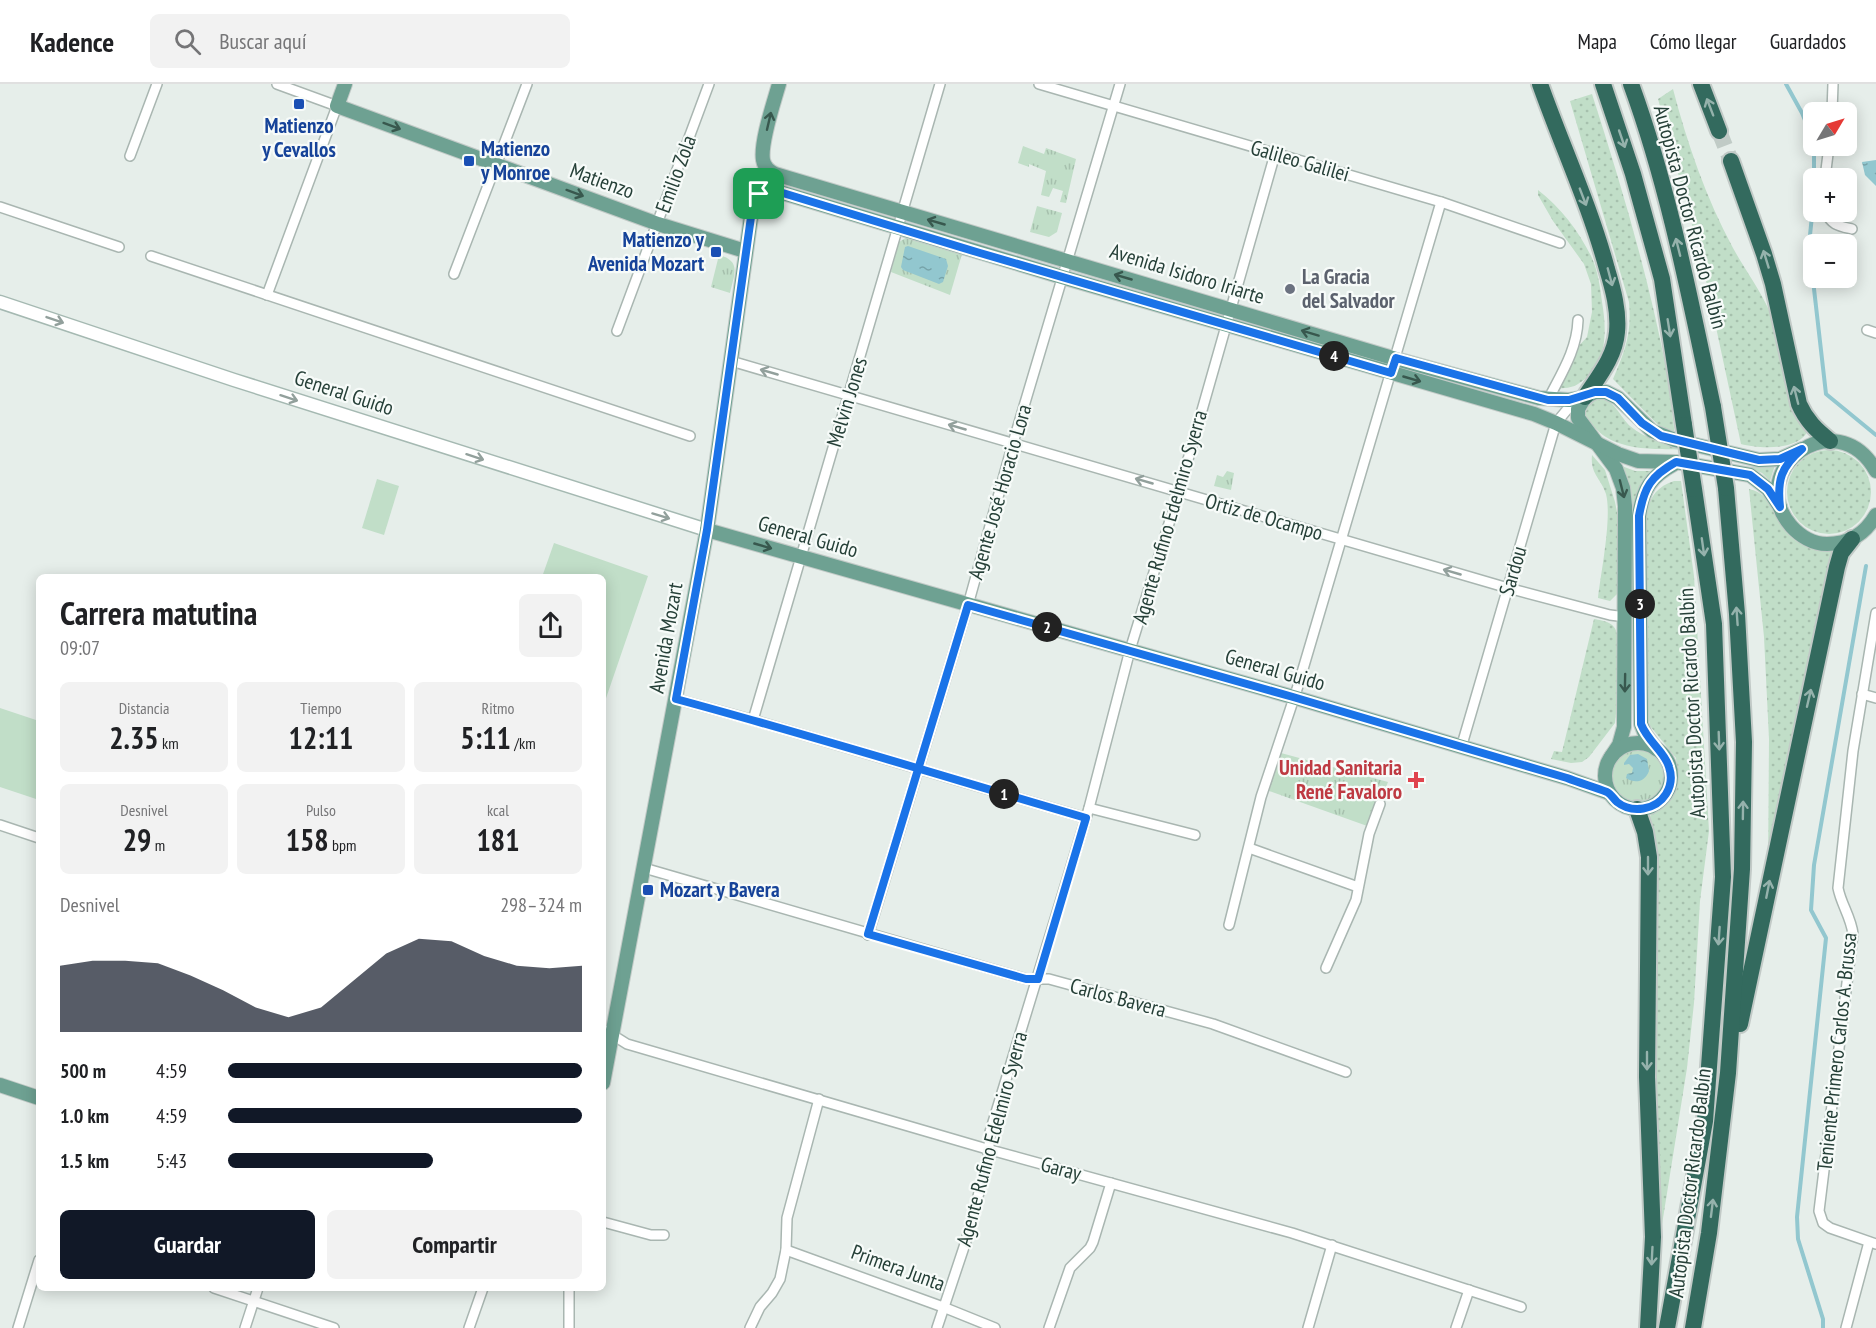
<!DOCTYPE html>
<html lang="es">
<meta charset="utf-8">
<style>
:root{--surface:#fff;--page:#f2f2f2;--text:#202124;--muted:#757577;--line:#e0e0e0;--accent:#111827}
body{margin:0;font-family:"PT Sans Narrow",sans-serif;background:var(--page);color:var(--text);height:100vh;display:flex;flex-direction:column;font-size:22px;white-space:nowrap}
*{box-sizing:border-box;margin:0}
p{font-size:20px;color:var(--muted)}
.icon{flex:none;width:33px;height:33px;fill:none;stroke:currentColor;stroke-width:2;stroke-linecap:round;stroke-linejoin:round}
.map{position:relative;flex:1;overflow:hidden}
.drawer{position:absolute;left:36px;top:490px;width:570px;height:717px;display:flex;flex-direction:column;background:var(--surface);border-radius:9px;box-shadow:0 3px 15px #0003}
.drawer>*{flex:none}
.needle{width:39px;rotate:52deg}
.fabs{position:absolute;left:1803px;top:18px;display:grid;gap:12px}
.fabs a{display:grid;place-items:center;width:54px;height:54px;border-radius:9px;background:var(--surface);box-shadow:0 3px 15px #0003;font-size:30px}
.pin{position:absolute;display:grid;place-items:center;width:51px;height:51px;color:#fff;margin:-26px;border-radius:12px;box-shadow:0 3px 9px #0006}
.km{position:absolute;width:30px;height:30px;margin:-15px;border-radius:50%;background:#222;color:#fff;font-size:16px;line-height:30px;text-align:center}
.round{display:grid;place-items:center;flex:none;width:63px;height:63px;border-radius:9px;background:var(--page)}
.summary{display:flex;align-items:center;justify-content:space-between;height:102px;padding:0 24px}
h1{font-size:33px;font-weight:700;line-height:45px}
.stats{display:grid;grid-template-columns:repeat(3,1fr);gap:9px;height:102px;padding:6px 24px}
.stats div{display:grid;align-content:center;border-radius:9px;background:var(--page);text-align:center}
.stats b{font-size:30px;font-weight:700}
.stats small{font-size:16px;font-weight:400}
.stats p{font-size:16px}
.chart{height:168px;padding:12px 24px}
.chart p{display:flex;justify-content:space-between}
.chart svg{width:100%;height:108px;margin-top:6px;fill:var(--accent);opacity:.7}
.action{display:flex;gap:12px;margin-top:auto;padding:12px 24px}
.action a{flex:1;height:69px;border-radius:9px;background:var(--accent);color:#fff;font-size:24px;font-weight:700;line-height:69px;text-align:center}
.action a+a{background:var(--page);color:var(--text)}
ul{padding:0 24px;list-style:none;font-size:20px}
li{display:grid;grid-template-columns:96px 72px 1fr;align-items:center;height:45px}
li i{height:15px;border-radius:8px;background:var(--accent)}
header{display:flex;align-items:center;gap:36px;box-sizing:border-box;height:84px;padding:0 30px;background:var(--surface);border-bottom:2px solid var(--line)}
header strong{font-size:28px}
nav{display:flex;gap:33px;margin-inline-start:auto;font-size:21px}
.search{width:420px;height:54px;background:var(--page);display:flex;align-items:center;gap:15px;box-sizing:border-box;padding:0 21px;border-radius:9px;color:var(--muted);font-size:22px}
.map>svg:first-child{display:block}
</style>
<header>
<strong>Kadence</strong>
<div class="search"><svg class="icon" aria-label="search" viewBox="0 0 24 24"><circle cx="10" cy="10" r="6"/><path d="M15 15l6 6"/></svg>Buscar aquí</div>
<nav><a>Mapa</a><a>Cómo llegar</a><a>Guardados</a></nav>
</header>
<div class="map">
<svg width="1876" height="1244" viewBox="0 0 1876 1244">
<defs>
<pattern id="grass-dots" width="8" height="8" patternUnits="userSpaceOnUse" patternTransform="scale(1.5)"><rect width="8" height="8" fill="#c1dec8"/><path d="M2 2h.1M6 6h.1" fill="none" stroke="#a6c0ad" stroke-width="1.8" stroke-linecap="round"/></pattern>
<pattern id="park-tufts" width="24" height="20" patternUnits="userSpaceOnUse" patternTransform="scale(1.5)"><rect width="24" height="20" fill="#c1dec8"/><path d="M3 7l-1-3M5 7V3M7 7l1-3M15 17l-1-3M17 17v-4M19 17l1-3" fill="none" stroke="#a6c0ad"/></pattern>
<pattern id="water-ripples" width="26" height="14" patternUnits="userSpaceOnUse" patternTransform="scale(1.5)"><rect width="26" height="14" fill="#92c7cf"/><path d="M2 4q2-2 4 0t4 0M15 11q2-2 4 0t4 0" fill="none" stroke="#77a3a9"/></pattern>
</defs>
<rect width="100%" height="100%" fill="#e6eeea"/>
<!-- grass -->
<g fill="url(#grass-dots)">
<path d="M1673,5c14,54 33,109 60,159 11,20 25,39 35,60 17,39 27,82 40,122 -8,21 -49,19 -67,14l-39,-182 -44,-163z"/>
<path d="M1592,10c29,90 56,181 74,274 4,22 6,45 9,68l-13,-7 -49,-50c12,-28 19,-46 16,-77l-59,-201z"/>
<path d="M1538,106c23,18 41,41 54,68 6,14 8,28 10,44 5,29 6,64 -24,82 -5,4 -15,4 -22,5l20,-40 11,-12 5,-25 -1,-28 -7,-20 -31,-43 -15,-26z"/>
<path d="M1599,314c16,2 21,19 31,28 16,14 38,18 57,24 -36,-2 -81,4 -102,-36l4,-10z"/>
<circle cx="1829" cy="408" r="42"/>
<path d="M1592,371l13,15 10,32 3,15 1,75 -9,9 -12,-3c3,-26 14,-80 8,-104 -5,-16 -16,-20 -14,-39z"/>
<path d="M1619,381l16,6h16l-10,11 -7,33 -4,-21z"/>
<path d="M1775,381l-5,16 -8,-8 -14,-6z"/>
<path d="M1674,397h7l13,95 15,255 -9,70 -6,102 -7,65 -27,169 -9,-259 -2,-157 2,-8 14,-9 10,-14 2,-19 -1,-13 -26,-32 -4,-22v-181c1,-21 7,-35 28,-42z"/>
<path d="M1749,405c20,4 24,22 33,37 12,19 33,26 53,25l-67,324 1,-136 -5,-102z"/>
<path d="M1594,535c10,2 21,3 23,15l1,61 -3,28 -26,34 -7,5 -11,1 -20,-4 3,-8 8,1z"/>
</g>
<!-- park -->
<g fill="url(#park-tufts)">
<path d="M1023,62l21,8 2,-6 30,11 -10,44 -6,-1 3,-11 -10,-3 -4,9 -8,-2 5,-24 -17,-7v3l-11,-4z"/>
<path d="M1037,122l25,7 -5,19 -8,5 -19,-5z"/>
<path d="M907,153l55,17 -12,41 -59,-23 8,-30z"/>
<path d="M719,171c23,6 15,20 11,38l-19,-6z"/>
<path d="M1227,387l7,2 -3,17 -17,-4 3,-11 6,2z"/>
<circle cx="1639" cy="691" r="28"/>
<path d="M1281,669l107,29 -18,45 -101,-36z"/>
</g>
<!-- garden -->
<g fill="#c1dec8">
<path d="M377,395l22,7 -15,49 -22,-7z"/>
<path d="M554,459l94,33 -45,131v-129l-61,-1z"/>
<path d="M0,624l39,13v79l-39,-13z"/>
</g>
<!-- water -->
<g fill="url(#water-ripples)">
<path d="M1876,76v26l-11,-11 -3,-13z"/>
<path d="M908,162l38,13 2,7 -5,16 -4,2 -36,-14 -2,-3 4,-20z"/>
<path d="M1638,670l9,5 2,12c-4,11 -14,13 -23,7l1,-4 5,-1 1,-5 -4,-4 -5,1v-2l6,-8z"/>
</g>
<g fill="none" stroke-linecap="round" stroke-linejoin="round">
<!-- stream -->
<g stroke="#92c7cf" stroke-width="4">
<path d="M1786,0l16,29 12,29"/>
<path d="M1814,94v-32"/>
<path d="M1814,112l-5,49 17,149 50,41"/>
<path d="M1823,1244v-9l-25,-80 -1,-22 29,-279 -15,-28 3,-45 52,-299"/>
</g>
<!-- motorway-tunnel -->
<path stroke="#c0cbc6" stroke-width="16" stroke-dasharray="16 8" stroke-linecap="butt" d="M1719,47l12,30"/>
<defs>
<g id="minor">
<path d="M1039,0l402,118 119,41"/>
<path d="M1832,28l1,-28"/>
<path d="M130,72l27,-72"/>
<path d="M1825,94l4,-32"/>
<path d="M0,123l119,40"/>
<path d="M1826,128c5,13 13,14 26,17"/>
<path d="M151,172l539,180"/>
<path d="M454,190l73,-190"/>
<path d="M267,211l70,-189 -60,-22"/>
<path d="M1867,246l9,3"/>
<path d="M617,247l92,-247"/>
<path d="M731,277l777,227 102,27 16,2"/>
<path d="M1548,316c13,-26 29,-50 30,-80"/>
<path d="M1876,529l-23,138 -15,137c3,16 13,29 15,46l-34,277 4,12 7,5 46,16"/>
<path d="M1862,610l14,4"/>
<path d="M676,615l77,21 333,98"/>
<path d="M753,636l187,-636"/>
<path d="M1461,664l95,-325 20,-24"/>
<path d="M1089,724l106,27"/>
<path d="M0,741l39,13"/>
<path d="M1249,764l109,39"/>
<path d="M644,784l382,111h23l164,45 133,48"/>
<path d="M1229,841l32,-128 37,-111 143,-484"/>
<path d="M868,851l100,-330 45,-162 107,-359"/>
<path d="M1326,884l30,-68 13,-66 11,-30"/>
<path d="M603,945l24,15 360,105 305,84 229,74"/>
<path d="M603,1138l48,13h13"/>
<path d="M786,1166l157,57 52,21"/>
<path d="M214,1204l120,40"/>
<path d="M18,1244l21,-68"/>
<path d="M245,1244l13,-40"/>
<path d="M469,1244l14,-40"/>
<path d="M569,1244v-40"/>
<path d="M750,1244l10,-21 12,-14 8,-14 6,-29 1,-32 32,-119"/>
<path d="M937,1244l29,-87 22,-82 2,-27 99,-324 41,-158 49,-159 96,-337"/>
<path d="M1049,1244l21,-60 20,-20 3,-6 18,-59"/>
<path d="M1308,1244l24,-83"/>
<path d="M1456,1244l13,-38"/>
<path d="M1846,1244l23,-86"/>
</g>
<path id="secondary" d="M0,218l234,78 473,150"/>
<g id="primary">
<path d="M345,0l-8,22 321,118 87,27"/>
<path d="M779,0c-5,18 -19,59 -16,76 1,6 6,11 12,14l621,185 143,39 30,2 16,-3 10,-5h11l12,6 34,33 23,9 84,20 21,-1 22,-10"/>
<path d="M1585,313l-7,12v9l38,51 7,19 2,18 -1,221 -5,18 -8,12"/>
<path d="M1876,387c-40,-71 -133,-1 -85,55 9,10 22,18 36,18 22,0 38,-10 49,-29"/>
<path d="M707,446l586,167 274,81 42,15"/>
<circle cx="1638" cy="692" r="33"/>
<path d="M1656,665l-11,-15 -4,-10 -2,-208c4,-27 11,-39 35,-52"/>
<path d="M603,999l104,-553 44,-313c3,-14 4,-28 22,-27l289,87 472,137 22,9 62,31 20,7 38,1 74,13 18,14 12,18"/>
<path d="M0,1001l39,13"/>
</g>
<g id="motorway">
<path d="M1540,0c22,62 50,122 67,185 6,20 12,42 10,63 -2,25 -19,45 -32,65"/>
<path d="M1603,0l30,90 29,105 22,146"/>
<path d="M1631,0c38,104 59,215 82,323"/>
<path d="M1701,0l18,47"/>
<path d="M1731,77l33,93 9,30 26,120c7,16 17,26 31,37"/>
<path d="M1637,725l8,23 4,25 -2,220 6,160 -5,91"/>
<path d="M1740,940l97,-457 4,-14 11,-14"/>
<path d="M1667,1244l38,-207 18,-244 -9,-253 -20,-135"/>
<path d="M1693,1244l16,-95 19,-160 14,-204 2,-127 -7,-128 -11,-126"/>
</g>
</defs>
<!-- minor casing -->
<use href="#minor" stroke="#a9b6b1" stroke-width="12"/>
<!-- secondary casing -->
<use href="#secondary" stroke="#a5b9b2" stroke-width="15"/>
<!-- primary casing -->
<use href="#primary" stroke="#c2cac7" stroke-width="16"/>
<!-- motorway casing -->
<use href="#motorway" stroke="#c2cac7" stroke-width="20"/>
<!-- minor -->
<use href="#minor" stroke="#fff" stroke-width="9"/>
<!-- secondary -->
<use href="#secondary" stroke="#fff" stroke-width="12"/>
<!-- primary -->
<use href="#primary" stroke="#6ea192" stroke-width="14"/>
<!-- motorway -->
<use href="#motorway" stroke="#336a5e" stroke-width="16"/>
<defs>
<g id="motorway-bridge">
<path d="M1713,323l13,81"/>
<path d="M1684,341l10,64"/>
</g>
</defs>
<!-- motorway-bridge casing -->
<use href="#motorway-bridge" stroke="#c2cac7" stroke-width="20" stroke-linecap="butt"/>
<!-- motorway-bridge -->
<use href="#motorway-bridge" stroke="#336a5e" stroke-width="16"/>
</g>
<!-- one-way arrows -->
<defs><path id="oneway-shaft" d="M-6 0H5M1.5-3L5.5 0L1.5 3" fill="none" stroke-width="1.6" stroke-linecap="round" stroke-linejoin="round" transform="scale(1.5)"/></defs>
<g stroke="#95b2ac">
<use href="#oneway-shaft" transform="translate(1710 23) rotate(-111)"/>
<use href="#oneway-shaft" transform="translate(1622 55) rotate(71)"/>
<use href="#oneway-shaft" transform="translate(1583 113) rotate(69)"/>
<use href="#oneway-shaft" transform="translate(1678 163) rotate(-104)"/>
<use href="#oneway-shaft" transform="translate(1766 175) rotate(-107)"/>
<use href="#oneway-shaft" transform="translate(1610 193) rotate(75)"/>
<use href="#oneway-shaft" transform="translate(1669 244) rotate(81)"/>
<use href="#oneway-shaft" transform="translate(1796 311) rotate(-104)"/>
<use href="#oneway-shaft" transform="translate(1703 463) rotate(82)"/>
<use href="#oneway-shaft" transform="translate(1737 532) rotate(-94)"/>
<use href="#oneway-shaft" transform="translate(1809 614) rotate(-77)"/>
<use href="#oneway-shaft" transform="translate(1719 657) rotate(88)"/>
<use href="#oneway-shaft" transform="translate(1743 726) rotate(-89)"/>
<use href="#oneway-shaft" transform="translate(1648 782) rotate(90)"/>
<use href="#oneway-shaft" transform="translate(1768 805) rotate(-79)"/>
<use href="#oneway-shaft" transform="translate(1719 852) rotate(94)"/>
<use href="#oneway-shaft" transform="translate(1647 977) rotate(90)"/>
<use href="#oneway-shaft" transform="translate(1712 1124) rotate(-83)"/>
<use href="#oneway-shaft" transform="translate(1652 1172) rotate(93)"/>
</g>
<g stroke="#38584e">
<use href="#oneway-shaft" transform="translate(769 37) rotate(-77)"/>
<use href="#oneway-shaft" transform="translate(392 42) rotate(20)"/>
<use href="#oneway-shaft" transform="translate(575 109) rotate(20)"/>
<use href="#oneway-shaft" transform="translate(936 138) rotate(-164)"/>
<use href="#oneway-shaft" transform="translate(1123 193) rotate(-164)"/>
<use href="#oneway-shaft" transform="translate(1310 249) rotate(-163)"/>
<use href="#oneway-shaft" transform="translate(1412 295) rotate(16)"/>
<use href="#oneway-shaft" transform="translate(1622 405) rotate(76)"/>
<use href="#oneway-shaft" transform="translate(763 462) rotate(16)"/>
<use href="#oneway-shaft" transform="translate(1625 599) rotate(91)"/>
</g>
<g stroke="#92a09c">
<use href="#oneway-shaft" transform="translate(55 236) rotate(19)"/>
<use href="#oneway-shaft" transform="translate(769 288) rotate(-164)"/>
<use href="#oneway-shaft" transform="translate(289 314) rotate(18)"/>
<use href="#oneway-shaft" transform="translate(957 343) rotate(-164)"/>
<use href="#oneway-shaft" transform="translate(475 373) rotate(18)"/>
<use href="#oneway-shaft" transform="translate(1144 397) rotate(-164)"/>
<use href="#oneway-shaft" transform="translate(661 432) rotate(17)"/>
<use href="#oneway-shaft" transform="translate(1452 488) rotate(-164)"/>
</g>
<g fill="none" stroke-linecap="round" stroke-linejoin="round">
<defs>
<path id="route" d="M759,110l-5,4 -3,19 -44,313 -31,169c137,37 273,79 410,119l-48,161h-12l-158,-45 100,-329 325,92 274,81c13,5 27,9 40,14 4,2 6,6 10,10 15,12 39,8 49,-8 5,-8 6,-18 3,-27 -4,-15 -21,-25 -28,-43l-2,-208c5,-29 12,-40 37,-54l74,13 18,14 12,18c-3,-27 1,-40 22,-58l-22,10 -21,1 -98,-24 -19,-13 -24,-25 -12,-6h-11l-26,8h-21l-152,-42 -5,15 -411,-120 -207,-63 -11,1 -3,3"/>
</defs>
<!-- route casing -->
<use href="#route" stroke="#fff" stroke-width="12"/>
<!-- route -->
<use href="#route" stroke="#1a73e8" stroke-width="8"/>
</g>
<!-- markers -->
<g fill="#1a4fb4" stroke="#f7fbf9" stroke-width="2">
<rect x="293" y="14" width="12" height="12" rx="3"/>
<rect x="463" y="71" width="12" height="12" rx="3"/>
<rect x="710" y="162" width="12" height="12" rx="3"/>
<rect x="642" y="800" width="12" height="12" rx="3"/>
</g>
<circle fill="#6b7280" stroke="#f7fbf9" stroke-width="2" cx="1290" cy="205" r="6"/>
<path fill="#e0444e" stroke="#f7fbf9" stroke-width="2" d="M1413 687h6v6h6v6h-6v6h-6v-6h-6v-6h6z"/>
<g text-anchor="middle" stroke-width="4.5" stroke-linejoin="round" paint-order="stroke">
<!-- transit labels -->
<g font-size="21" font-weight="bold" fill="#164399" stroke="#f7fbf9" text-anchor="start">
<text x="299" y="49" text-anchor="middle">Matienzo<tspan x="299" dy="24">y Cevallos</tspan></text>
<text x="481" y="72">Matienzo<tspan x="481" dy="24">y Monroe</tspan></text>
<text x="704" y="163" text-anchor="end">Matienzo y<tspan x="704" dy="24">Avenida Mozart</tspan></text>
<text x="660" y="813">Mozart y Bavera</text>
</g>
<!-- street labels -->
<g font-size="21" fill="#264038" stroke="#f7fbf9">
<text transform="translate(1300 77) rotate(16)" y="7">Galileo Galilei</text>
<text transform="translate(676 90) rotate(-70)" y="7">Emilio Zola</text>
<text transform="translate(602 97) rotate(20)" y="7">Matienzo</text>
<text transform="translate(1690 133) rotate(75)" y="7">Autopista Doctor Ricardo Balbín</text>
<text transform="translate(1187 190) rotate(17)" y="7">Avenida Isidoro Iriarte</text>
<text transform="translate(344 309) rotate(18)" y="7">General Guido</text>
<text transform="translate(847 318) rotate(-73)" y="7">Melvin Jones</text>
<text transform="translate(1000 408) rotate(-74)" y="7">Agente José Horacio Lora</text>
<text transform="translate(1170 433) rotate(-74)" y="7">Agente Rufino Edelmiro Syerra</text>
<text transform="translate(1264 433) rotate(16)" y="7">Ortiz de Ocampo</text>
<text transform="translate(808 453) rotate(16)" y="7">General Guido</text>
<text transform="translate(1513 487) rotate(-74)" y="7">Sardou</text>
<text transform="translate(666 554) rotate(-80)" y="7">Avenida Mozart</text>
<text transform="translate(1275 586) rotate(16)" y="7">General Guido</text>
<text transform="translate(1692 619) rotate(-93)" y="7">Autopista Doctor Ricardo Balbín</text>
<text transform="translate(1118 914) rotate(15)" y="7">Carlos Bavera</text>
<text transform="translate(1837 968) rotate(-84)" y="7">Teniente Primero Carlos A. Brussa</text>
<text transform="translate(992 1055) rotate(-75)" y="7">Agente Rufino Edelmiro Syerra</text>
<text transform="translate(1061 1085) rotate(15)" y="7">Garay</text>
<text transform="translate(1690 1099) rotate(-83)" y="7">Autopista Doctor Ricardo Balbín</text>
<text transform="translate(898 1184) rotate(20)" y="7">Primera Junta</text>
</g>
<!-- worship labels -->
<g font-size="21" font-weight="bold" fill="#5b616d" stroke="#f7fbf9" text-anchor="start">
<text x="1302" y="200">La Gracia<tspan x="1302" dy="24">del Salvador</tspan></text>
</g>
<!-- health labels -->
<g font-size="21" font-weight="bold" fill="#be3a42" stroke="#f7fbf9" text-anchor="end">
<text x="1402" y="691">Unidad Sanitaria<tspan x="1402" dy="24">René Favaloro</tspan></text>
</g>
</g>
</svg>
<div class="fabs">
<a><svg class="needle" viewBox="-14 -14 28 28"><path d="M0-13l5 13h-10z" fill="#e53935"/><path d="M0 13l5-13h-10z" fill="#757577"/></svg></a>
<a>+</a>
<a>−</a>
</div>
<div class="pin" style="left:759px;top:110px;background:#1e9e55"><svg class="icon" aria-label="arrive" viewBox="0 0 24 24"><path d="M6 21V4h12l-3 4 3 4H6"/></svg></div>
<b class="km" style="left:1004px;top:710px">1</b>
<b class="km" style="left:1047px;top:543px">2</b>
<b class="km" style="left:1640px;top:520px">3</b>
<b class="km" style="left:1334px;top:272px">4</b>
<section class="drawer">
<div class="summary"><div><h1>Carrera matutina</h1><p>09:07</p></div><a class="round"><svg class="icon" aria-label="share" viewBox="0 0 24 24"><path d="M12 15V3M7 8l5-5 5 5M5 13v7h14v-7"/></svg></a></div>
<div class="stats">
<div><p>Distancia</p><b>2.35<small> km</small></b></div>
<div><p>Tiempo</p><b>12:11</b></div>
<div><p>Ritmo</p><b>5:11<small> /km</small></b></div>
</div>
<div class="stats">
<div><p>Desnivel</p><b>29<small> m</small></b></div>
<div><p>Pulso</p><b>158<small> bpm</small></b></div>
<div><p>kcal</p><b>181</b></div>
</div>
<div class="chart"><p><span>Desnivel</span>298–324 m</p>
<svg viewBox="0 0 160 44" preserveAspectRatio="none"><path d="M0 44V17L10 15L20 15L30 16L40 21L50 27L60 34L70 38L80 34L90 23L100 12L110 6L120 7L130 13L140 17L150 18L160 17V44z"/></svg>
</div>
<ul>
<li><b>500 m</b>4:59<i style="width:100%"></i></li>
<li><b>1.0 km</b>4:59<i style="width:100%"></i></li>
<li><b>1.5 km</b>5:43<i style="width:58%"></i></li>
</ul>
<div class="action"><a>Guardar</a><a>Compartir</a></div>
</section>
</div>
